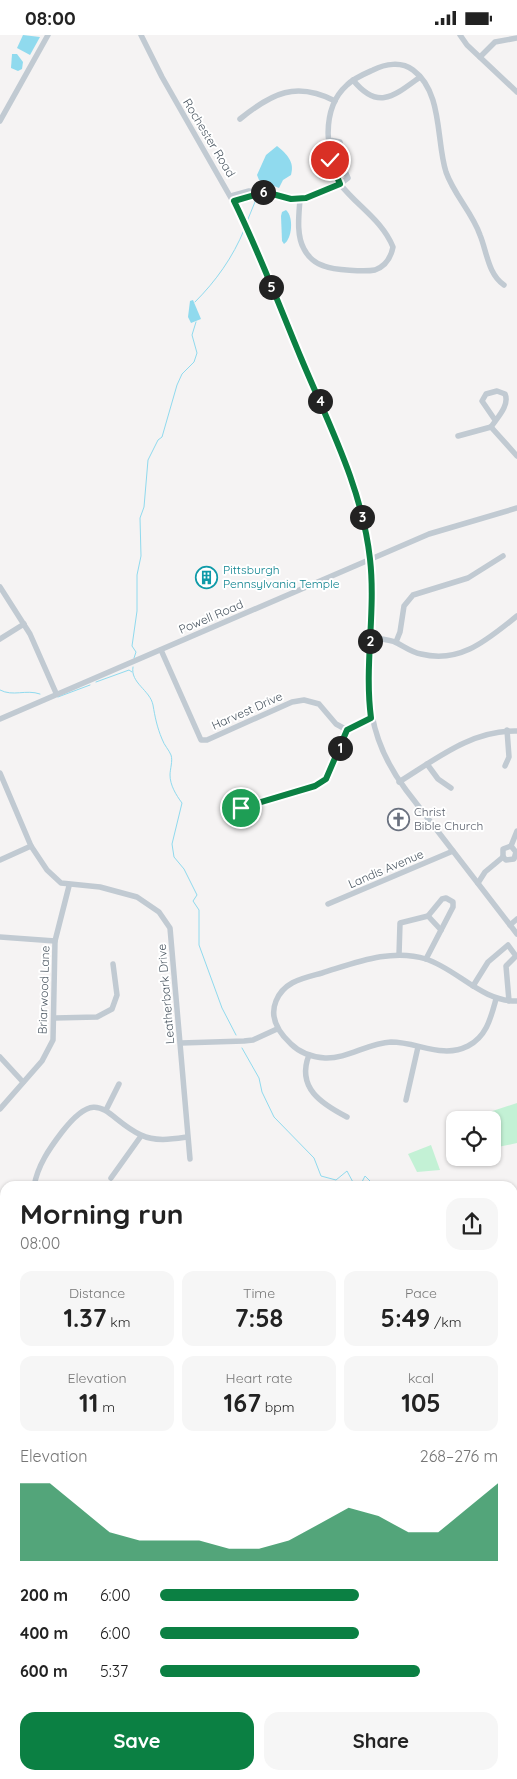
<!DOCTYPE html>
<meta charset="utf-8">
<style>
:root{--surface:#fff;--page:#f6f6f6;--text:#222;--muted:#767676;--accent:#0b8043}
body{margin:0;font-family:Quicksand,sans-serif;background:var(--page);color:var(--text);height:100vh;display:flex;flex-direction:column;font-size:19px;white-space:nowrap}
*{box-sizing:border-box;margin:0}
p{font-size:16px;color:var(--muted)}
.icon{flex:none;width:28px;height:28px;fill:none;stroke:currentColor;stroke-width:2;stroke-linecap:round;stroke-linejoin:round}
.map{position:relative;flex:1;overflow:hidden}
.side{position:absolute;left:0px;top:1146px;width:518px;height:599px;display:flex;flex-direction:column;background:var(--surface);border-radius:15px 15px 0 0;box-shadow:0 1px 4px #0004}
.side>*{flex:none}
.tools{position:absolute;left:446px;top:1076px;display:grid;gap:10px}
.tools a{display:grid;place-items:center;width:55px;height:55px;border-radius:10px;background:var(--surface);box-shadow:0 1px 4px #0004;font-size:25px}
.pin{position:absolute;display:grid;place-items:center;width:42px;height:42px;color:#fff;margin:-21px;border:2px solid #fff;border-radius:50%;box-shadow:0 1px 5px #0007}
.km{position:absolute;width:25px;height:25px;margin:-12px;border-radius:50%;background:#222;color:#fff;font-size:14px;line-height:25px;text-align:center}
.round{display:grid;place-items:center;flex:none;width:52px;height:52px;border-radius:15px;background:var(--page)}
.summary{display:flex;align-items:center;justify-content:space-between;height:85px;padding:0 20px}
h1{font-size:28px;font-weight:700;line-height:38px}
.metrics{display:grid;grid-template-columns:repeat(3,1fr);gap:8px;height:85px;padding:5px 20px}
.metrics div{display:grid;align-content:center;border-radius:12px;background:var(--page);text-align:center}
.metrics b{font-size:25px;font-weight:700}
.metrics small{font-size:14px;font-weight:400}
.metrics p{font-size:14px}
.chart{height:140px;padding:10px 20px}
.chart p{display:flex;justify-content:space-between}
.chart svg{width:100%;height:90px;margin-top:5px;fill:var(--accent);opacity:.7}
.button{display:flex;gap:10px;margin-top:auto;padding:10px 20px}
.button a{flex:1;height:58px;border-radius:15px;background:var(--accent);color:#fff;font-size:20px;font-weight:700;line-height:58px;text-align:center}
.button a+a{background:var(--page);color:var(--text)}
ul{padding:0 20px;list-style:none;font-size:16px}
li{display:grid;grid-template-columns:80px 60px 1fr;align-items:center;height:38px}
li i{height:12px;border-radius:6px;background:var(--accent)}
.status{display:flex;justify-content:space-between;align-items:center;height:35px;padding:0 25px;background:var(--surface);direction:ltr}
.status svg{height:14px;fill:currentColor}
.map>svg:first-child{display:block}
</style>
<div class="status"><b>08:00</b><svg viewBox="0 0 49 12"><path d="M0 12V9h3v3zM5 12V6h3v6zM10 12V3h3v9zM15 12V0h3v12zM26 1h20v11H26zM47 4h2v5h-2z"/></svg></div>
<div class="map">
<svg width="517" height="1744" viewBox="0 0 517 1744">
<rect width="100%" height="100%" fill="#f5f3f3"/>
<!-- green -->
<g fill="#c3f1d5">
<path d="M517,1068v40l-24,5 -1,-28 -21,-2z"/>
<path d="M431,1110l9,25 -23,2 -9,-18z"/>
</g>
<!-- water -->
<g fill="#90daee">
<path d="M23,0l17,2 -10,18 -13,-7z"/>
<path d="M12,19h5l6,8 -1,7 -4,2 -7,-3z"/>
<path d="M277,111c10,8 18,16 14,29l-8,5 -4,8 -20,-8 -2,-5 9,-20z"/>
<path d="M286,175c8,7 6,29 -2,34l-2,-3 -1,-25 1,-4z"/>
<path d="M193,265l8,19 -10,4 -3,-6 2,-16z"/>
</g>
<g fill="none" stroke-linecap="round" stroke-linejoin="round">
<!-- stream -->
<g stroke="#90daee" stroke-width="1">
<path d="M260,156l5,-9"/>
<path d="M246,189l11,-27"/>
<path d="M195,267c21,-21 38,-45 49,-72"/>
<path d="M134,623l2,-6 -4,-6 5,-35v-36l4,-19 -1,-38 4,-11 4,-47 10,-20 4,-3 15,-52 5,-11 12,-12 3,-9 -5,-18 4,-13"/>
<path d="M133,632c-3,16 17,23 20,38 2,12 4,22 9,34 2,6 7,11 9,16 2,6 -1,14 -1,20 0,10 6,20 12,28l-10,41 2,13 10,12 13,26 -4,6 6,9v35l23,63 14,27"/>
<path d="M96,647l33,-12 3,2"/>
<path d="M0,655c13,7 26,-1 40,4"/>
<path d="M58,662l32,-12"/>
<path d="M242,1013l17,30 3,14 12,25 40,41 7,18 15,4 11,-9 8,15"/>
<path d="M360,1151l5,-10 10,10"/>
<path d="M512,1263l5,4"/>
<path d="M512,1637l5,-5"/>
<path d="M427,1740l2,4"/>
</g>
<!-- minor -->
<g stroke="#c1cad2" stroke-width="5.5">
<path d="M141,0l21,42 77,135 114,272c11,34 18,69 18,105 1,79 -17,132 35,201l111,144"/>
<path d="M460,0l7,10 50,47"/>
<path d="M480,22l15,-15 22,-4"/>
<path d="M353,45c25,31 41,16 67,-3"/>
<path d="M240,84c32,-26 56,-38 95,-18"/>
<path d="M0,86l48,-86"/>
<path d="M329,105l11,2 3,24 5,12 -8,6c-14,-29 -20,-75 7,-99 7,-7 17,-11 26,-15 12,-6 28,-9 40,0 30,22 23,71 33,102 8,23 26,40 34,63 7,17 8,39 24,50"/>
<path d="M231,161l18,-5 7,2"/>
<path d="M234,166l31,-9 26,7 15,-1 34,-14c17,22 42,36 53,63 -2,10 -7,19 -18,23 -10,2 -41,0 -51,-4 -8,-2 -16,-9 -20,-17 -8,-14 -5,-35 -4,-50"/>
<path d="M491,392c6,-9 19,-22 14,-33l-8,-3 -11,3 -4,7 13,19"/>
<path d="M491,392l26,29"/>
<path d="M458,401l33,-9"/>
<path d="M0,552l30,47 26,59"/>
<path d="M370,603c8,1 20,1 27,5 8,4 14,9 24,11 40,10 67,-15 96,-38"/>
<path d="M0,604l24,-15"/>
<path d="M396,607l4,-10 4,-26 9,-11 55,-17 35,-22"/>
<path d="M161,615l40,90h6l85,-38 12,-2 15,4 17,20 11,6 24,-12"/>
<path d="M0,684l429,-185 88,-26"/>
<path d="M427,729l11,15 13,9"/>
<path d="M505,731l4,-9 -2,-27"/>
<path d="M0,738l31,73 16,24 14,13 39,4 37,10 22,15 11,16 20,231"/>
<path d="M399,747c37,-23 73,-52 118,-51"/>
<path d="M241,773l74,-22 11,-6 21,-50"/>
<path d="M511,811l6,-15"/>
<path d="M503,822l3,3 8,-1 2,-7 -5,-6"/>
<path d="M503,822v-8l8,-3"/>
<path d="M0,825l31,-14"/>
<path d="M478,848l7,-11 18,-15"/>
<path d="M328,869l125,-53"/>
<path d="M428,881l13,14"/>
<path d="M510,890l7,-6"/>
<path d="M0,902l55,4"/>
<path d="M399,920l1,-32 28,-7 14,-17 4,-1 7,4v5l-27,52"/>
<path d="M473,951l15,-24 20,-17 8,11 -10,10 3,35"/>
<path d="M496,964c-5,18 -9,37 -28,47 -26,13 -50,-4 -77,-4 -23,1 -44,17 -66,16 -13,-1 -25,-5 -34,-14 -13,-12 -22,-26 -15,-43 8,-20 28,-23 46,-28 33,-10 69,-25 104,-14 31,10 56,43 91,42"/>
<path d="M55,983l42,-1 15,-8 5,-14 -4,-31"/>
<path d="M181,1008l63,-2 9,-1 24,-11"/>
<path d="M309,1020c-13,33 13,49 38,62"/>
<path d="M0,1022l23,25"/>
<path d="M406,1065l12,-53"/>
<path d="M0,1074l42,-48 11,-21 2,-99 14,-55"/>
<path d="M106,1075l13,-26"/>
<path d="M111,1143l30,-42"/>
<path d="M34,1151c4,-21 15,-37 28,-54 38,-49 44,-13 79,3 14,7 32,4 46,2"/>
<path d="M0,1199h5"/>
<path d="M512,1277l5,-2"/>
<path d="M0,1311l5,-2"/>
<path d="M512,1327l5,7"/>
<path d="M0,1328l2,11"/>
<path d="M512,1432l5,-2"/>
<path d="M0,1462l5,-2"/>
<path d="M512,1493l5,4"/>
<path d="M0,1503l5,-2"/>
<path d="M0,1585l5,11"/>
<path d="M0,1639l5,-2"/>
<path d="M0,1705l5,-2"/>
<path d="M302,1740l2,4"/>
<path d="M152,1744l1,-4"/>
<path d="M235,1744v-4"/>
</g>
</g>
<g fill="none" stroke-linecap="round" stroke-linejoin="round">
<defs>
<path id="route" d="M241,773l74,-22 11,-7 21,-49 24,-12c-7,-53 5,-106 -1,-159 -8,-72 -42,-136 -69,-201 -22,-53 -42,-106 -67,-157l31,-9 26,7 15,-1 34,-14 -10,-24"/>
</defs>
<!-- route casing -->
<use href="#route" stroke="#fff" stroke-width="10"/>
<!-- route -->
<use href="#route" stroke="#0b8043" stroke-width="6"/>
</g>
<!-- icons -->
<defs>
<symbol id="building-ring" viewBox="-11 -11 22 22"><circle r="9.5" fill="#fff" stroke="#0f9aa8" stroke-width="1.5"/><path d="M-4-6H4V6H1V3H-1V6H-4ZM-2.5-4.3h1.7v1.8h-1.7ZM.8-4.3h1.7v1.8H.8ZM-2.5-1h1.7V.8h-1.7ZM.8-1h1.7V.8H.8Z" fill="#0f9aa8"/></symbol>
<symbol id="church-ring" viewBox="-11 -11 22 22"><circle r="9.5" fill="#fff" stroke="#6b7280" stroke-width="1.5"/><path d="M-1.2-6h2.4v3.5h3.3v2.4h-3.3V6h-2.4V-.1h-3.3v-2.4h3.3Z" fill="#6b7280"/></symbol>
</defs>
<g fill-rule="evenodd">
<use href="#building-ring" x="194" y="530" width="25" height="25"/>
<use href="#church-ring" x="386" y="772" width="25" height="25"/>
</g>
<g text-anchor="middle" stroke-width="4" stroke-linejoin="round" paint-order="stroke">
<!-- street labels -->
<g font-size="12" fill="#4a5661" stroke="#fff">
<text transform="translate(209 103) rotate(59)" y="4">Rochester Road</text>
<text transform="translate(211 582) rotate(-23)" y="4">Powell Road</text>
<text transform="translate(247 676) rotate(-24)" y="4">Harvest Drive</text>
<text transform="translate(386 834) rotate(-23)" y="4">Landis Avenue</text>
<text transform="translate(44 955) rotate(-88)" y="4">Briarwood Lane</text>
<text transform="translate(166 959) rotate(-95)" y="4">Leatherbark Drive</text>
</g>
<!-- culture labels -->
<g font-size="12" fill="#0d838f" stroke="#fff" text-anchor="start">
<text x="223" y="539">Pittsburgh<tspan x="223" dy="14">Pennsylvania Temple</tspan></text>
</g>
<!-- worship labels -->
<g font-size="12" fill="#5b616d" stroke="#fff" text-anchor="start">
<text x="414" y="781">Christ<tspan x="414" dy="14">Bible Church</tspan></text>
</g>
</g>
</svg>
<div class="tools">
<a><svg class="icon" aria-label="locate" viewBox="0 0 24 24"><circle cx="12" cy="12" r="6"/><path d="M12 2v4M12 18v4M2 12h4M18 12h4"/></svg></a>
</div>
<div class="pin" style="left:241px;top:773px;background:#1e9e55"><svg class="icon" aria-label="arrive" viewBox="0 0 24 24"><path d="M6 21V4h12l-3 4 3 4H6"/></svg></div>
<div class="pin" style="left:330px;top:125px;background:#d93025"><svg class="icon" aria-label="check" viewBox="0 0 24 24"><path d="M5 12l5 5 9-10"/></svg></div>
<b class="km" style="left:340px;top:713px">1</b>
<b class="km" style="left:370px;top:606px">2</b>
<b class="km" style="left:362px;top:482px">3</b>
<b class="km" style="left:320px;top:366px">4</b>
<b class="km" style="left:271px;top:252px">5</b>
<b class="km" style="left:263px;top:157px">6</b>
<section class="side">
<div class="summary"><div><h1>Morning run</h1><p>08:00</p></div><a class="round"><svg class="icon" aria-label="share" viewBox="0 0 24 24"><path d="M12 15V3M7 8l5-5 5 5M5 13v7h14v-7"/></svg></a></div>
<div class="metrics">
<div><p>Distance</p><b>1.37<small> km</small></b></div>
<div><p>Time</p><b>7:58</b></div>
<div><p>Pace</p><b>5:49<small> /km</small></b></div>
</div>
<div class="metrics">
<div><p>Elevation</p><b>11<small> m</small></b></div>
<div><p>Heart rate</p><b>167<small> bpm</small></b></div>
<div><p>kcal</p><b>105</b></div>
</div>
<div class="chart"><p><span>Elevation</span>268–276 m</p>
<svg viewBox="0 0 160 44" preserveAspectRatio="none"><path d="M0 44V6L10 6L20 18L30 30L40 34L50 34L60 34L70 38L80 38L90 34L100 26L110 18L120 22L130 30L140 30L150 18L160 6V44z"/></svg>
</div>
<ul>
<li><b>200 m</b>6:00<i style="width:59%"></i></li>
<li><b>400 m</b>6:00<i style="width:59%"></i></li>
<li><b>600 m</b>5:37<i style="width:77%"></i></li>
</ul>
<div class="button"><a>Save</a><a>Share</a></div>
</section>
</div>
